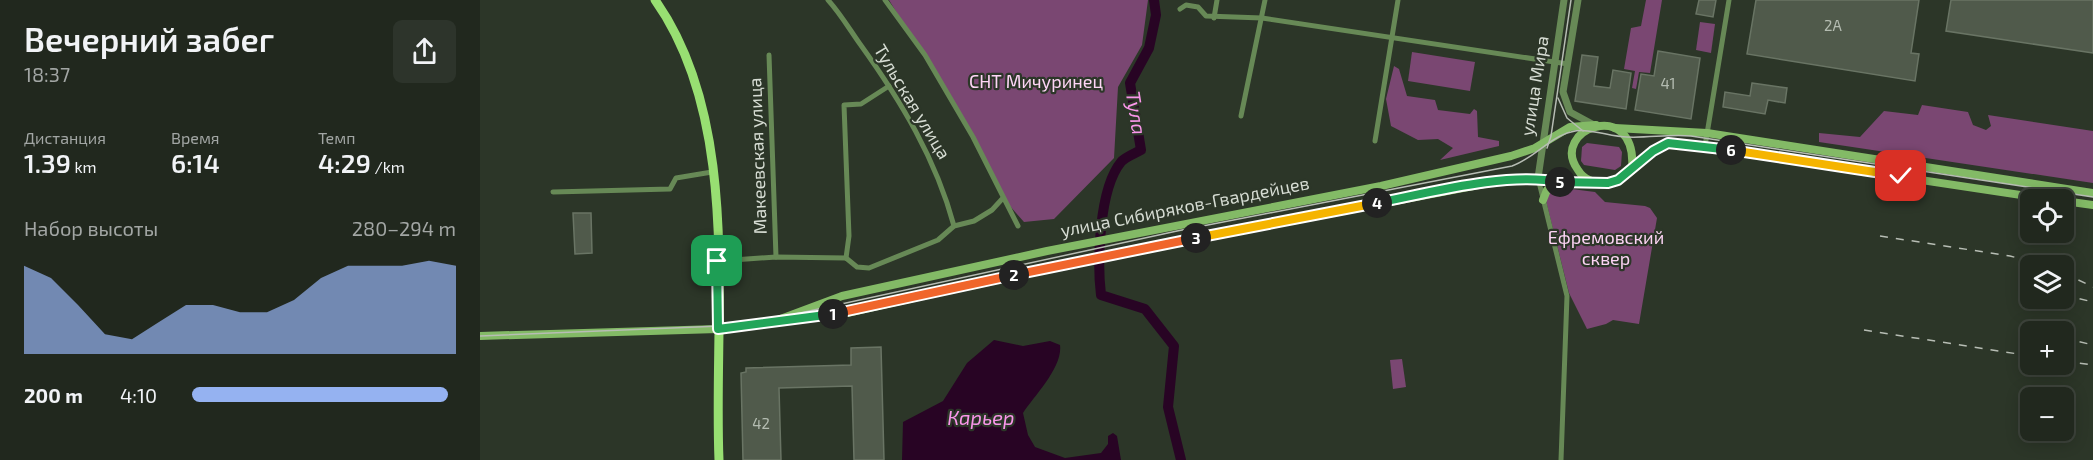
<!DOCTYPE html>
<html lang="ru">
<meta charset="utf-8">
<style>
:root{--surface:#21281e;--page:#2d342b;--text:#f1f3f6;--muted:#a2a6a4;--line:#3e443c;--accent:#95b2f1}
body{margin:0;font-family:"Exo 2",sans-serif;background:var(--page);color:var(--text);height:100vh;display:flex;flex-direction:column;font-size:22px;white-space:nowrap}
*{box-sizing:border-box;margin:0}
p{font-size:20px;color:var(--muted)}
.icon{flex:none;width:33px;height:33px;fill:none;stroke:currentColor;stroke-width:2;stroke-linecap:round;stroke-linejoin:round}
.map{position:relative;flex:1;overflow:hidden}
.panel{display:flex;flex-direction:column;background:var(--surface);width:480px}
.panel>*{flex:none}
.tools{position:absolute;left:1540px;top:189px;display:grid;gap:12px}
.tools a{display:grid;place-items:center;width:54px;height:54px;border-radius:9px;background:var(--surface);box-shadow:0 3px 15px #0003,0 0 0 2px var(--line);font-size:30px}
.pin{position:absolute;display:grid;place-items:center;width:51px;height:51px;color:#fff;margin:-26px;border-radius:12px;box-shadow:0 3px 9px #0006}
.km{position:absolute;width:30px;height:30px;margin:-15px;border-radius:50%;background:#222;color:#fff;font-size:16px;line-height:30px;text-align:center}
.round{display:grid;place-items:center;flex:none;width:63px;height:63px;border-radius:9px;background:var(--page)}
.summary{display:flex;align-items:center;justify-content:space-between;height:102px;padding:0 24px}
h1{font-size:33px;font-weight:600;line-height:45px}
.stats{display:grid;grid-template-columns:repeat(3,1fr);gap:9px;height:102px;padding:6px 24px}
.stats div{display:grid;align-content:center}
.stats b{font-size:26px;font-weight:600}
.stats small{font-size:16px;font-weight:400}
.stats p{font-size:16px}
.chart{height:168px;padding:12px 24px}
.chart p{display:flex;justify-content:space-between}
.chart svg{width:100%;height:108px;margin-top:6px;fill:var(--accent);opacity:.7}
ul{padding:0 24px;list-style:none;font-size:20px}
li{display:grid;grid-template-columns:96px 72px 1fr;align-items:center;height:45px}
li i{height:15px;border-radius:8px;background:var(--accent)}
main{display:flex;flex:1;min-height:0}
.map>svg:first-child{display:block}
</style>
<main>
<section class="panel">
<div class="summary"><div><h1>Вечерний забег</h1><p>18:37</p></div><a class="round"><svg class="icon" aria-label="share" viewBox="0 0 24 24"><path d="M12 15V3M7 8l5-5 5 5M5 13v7h14v-7"/></svg></a></div>
<div class="stats">
<div><p>Дистанция</p><b>1.39<small> km</small></b></div>
<div><p>Время</p><b>6:14</b></div>
<div><p>Темп</p><b>4:29<small> /km</small></b></div>
</div>
<div class="chart"><p><span>Набор высоты</span>280–294 m</p>
<svg viewBox="0 0 160 44" preserveAspectRatio="none"><path d="M0 44V8L10 13L20 24L30 36L40 38L50 31L60 24L70 24L80 27L90 27L100 22L110 13L120 8L130 8L140 8L150 6L160 8V44z"/></svg>
</div>
<ul>
<li><b>200 m</b>4:10<i style="width:97%"></i></li>
</ul>
</section>
<div class="map">
<svg width="1613" height="460" viewBox="0 0 1613 460">
<rect width="100%" height="100%" fill="#2c3628"/>
<!-- green -->
<g fill="#7a4772">
<path d="M409,0h259l-6,45 -24,42 -4,71 -60,61 -30,3 -22,-25 -29,-60z"/>
<path d="M1166,0h16l-12,73 -11,-1 -3,17 -4,-1 3,-17 -11,-2 7,-41 10,-2z"/>
<path d="M1220,22l15,2 -4,29 -15,-3z"/>
<path d="M932,52l63,10 -5,29 -62,-10z"/>
<path d="M914,66l5,3 8,27 28,4 3,10 32,4 4,-5 3,2 1,26 21,4v5l-59,14 13,-12 -15,-9 -20,1 -27,-14 -5,-27z"/>
<path d="M1442,105l46,7 5,13 13,5 5,-4 -3,-11 105,16v52l-274,-41v-9l41,4 24,-26 34,4z"/>
<path d="M1107,143l32,4 3,5 -1,14 -6,4 -31,-5 -3,-4 1,-14z"/>
<path d="M1076,187l39,5 10,10 40,4 5,2 7,10 -18,106 -26,-4 -7,4 -19,5 -18,-36 -23,-92 4,-11z"/>
<path d="M922,359l4,28 -13,2 -3,-29z"/>
</g>
<!-- water -->
<path fill="#280424" d="M514,340l29,6 27,-5 10,4c3,22 -25,50 -37,68l5,22 7,12 30,11 36,-5 7,-9v-8l5,-3 4,3 4,24h-219l1,-38 40,-21 24,-38z"/>
<g fill="none" stroke-linecap="round" stroke-linejoin="round">
<!-- river -->
<path stroke="#280424" stroke-width="10" d="M674,0l2,15 -7,33 -19,35 11,67c-5,3 -16,7 -20,12 -22,27 -24,99 -20,133l44,14 29,37 -6,61 13,53"/>
</g>
<!-- building -->
<g fill="#505a4b" stroke="#697464" stroke-width="1.5">
<path d="M1219,0h17l-3,17 -17,-3z"/>
<path d="M1276,0h163l-8,53 8,1 -4,27 -168,-27z"/>
<path d="M1471,0h142v53l-147,-22z"/>
<path d="M1178,51l42,7 -9,61 -56,-9 6,-36 13,2z"/>
<path d="M1102,55l16,2 -4,29 16,2 3,-18 18,3 -5,36 -51,-8z"/>
<path d="M1272,83l35,5 -2,15 -17,-3 -3,14 -42,-7 2,-15 25,4z"/>
<path d="M93,213h18l1,40 -17,1z"/>
<path d="M401,347l3,113h-30l-2,-74 -73,2 2,72h-38l-2,-87 5,-1v-4l105,-3v-17z"/>
</g>
<g fill="none" stroke-linecap="round" stroke-linejoin="round">
<!-- minor -->
<g stroke="#678956" stroke-width="5">
<path d="M348,0c12,13 22,30 32,44 41,57 76,115 94,182"/>
<path d="M405,0l40,55 48,82 45,89"/>
<path d="M700,9l6,-4 12,2 8,9 56,2 306,46"/>
<path d="M734,18l3,-18"/>
<path d="M289,55l7,202"/>
<path d="M761,116l24,-116"/>
<path d="M895,141l23,-141"/>
<path d="M1225,146l24,-146"/>
<path d="M1058,178l29,118 -6,164"/>
<path d="M73,192l117,-3 6,-11 36,-6"/>
<path d="M366,258l3,-22 -5,-131 17,-1 28,-18"/>
<path d="M366,258l11,9 12,1 69,-28 16,-14 20,-5 18,-11 11,-12"/>
<path d="M239,261l57,-4 70,1"/>
</g>
<!-- tertiary -->
<g stroke="#678956" stroke-width="7">
<path d="M1098,0l-15,92 7,20 24,13"/>
<path d="M1058,178l26,-178"/>
</g>
<!-- secondary -->
<g stroke="#83ba66" stroke-width="8">
<path d="M1135,128l92,5 386,60"/>
<path d="M1152,169c6,-73 -84,-40 -54,1 6,10 15,13 27,13 29,-1 41,-38 70,-40l379,57"/>
<path d="M1063,200l4,-10 14,-7"/>
<path d="M1584,201l29,4"/>
<path d="M311,319l56,-6 203,-46 460,-88c29,-3 57,4 85,4"/>
<path d="M0,336l238,-7 49,-5 75,-28 205,-45 334,-65 130,-30 24,-8 35,-21 26,-2"/>
</g>
<!-- primary -->
<path stroke="#98df72" stroke-width="9" d="M175,0c88,124 58,315 64,460"/>
<!-- tram -->
<g stroke="#b7bdb4" stroke-width="1.5">
<path d="M1078,98l9,20 16,13"/>
<path d="M1067,148l4,-12 20,-136"/>
<path d="M0,336l265,-11 432,-94 335,-65c21,-7 38,-29 59,-34 18,-5 38,5 56,5 22,1 42,-3 64,-1l402,61"/>
</g>
<!-- rail -->
<g stroke="#b7bdb4" stroke-width="1.5" stroke-dasharray="8 8" stroke-linecap="butt">
<path d="M1400,236l130,20 38,10"/>
<path d="M1584,273l29,14"/>
<path d="M1584,295l29,7"/>
<path d="M1384,330l167,26"/>
<path d="M1584,338l29,7"/>
<path d="M1584,361l29,4"/>
</g>
</g>
<g fill="none" stroke-linecap="round" stroke-linejoin="round">
<defs>
<path id="split-1" d="M237,261l1,68 115,-15"/>
<path id="split-2" d="M353,314l181,-39"/>
<path id="split-3" d="M534,275l182,-37"/>
<path id="split-4" d="M716,238l181,-35"/>
<path id="split-5" d="M897,203c56,-11 128,-31 183,-21"/>
<path id="split-6" d="M1080,182l48,1 10,-3 35,-29 15,-8 63,7"/>
<path id="split-7" d="M1251,150l170,26"/>
</defs>
<!-- split-1 casing -->
<use href="#split-1" stroke="#fff" stroke-width="12"/>
<!-- split-2 casing -->
<use href="#split-2" stroke="#fff" stroke-width="12"/>
<!-- split-3 casing -->
<use href="#split-3" stroke="#fff" stroke-width="12"/>
<!-- split-4 casing -->
<use href="#split-4" stroke="#fff" stroke-width="12"/>
<!-- split-5 casing -->
<use href="#split-5" stroke="#fff" stroke-width="12"/>
<!-- split-6 casing -->
<use href="#split-6" stroke="#fff" stroke-width="12"/>
<!-- split-7 casing -->
<use href="#split-7" stroke="#fff" stroke-width="12"/>
<!-- split-1 -->
<use href="#split-1" stroke="#22a559" stroke-width="8"/>
<!-- split-2 -->
<use href="#split-2" stroke="#f0652b" stroke-width="8"/>
<!-- split-3 -->
<use href="#split-3" stroke="#f0652b" stroke-width="8"/>
<!-- split-4 -->
<use href="#split-4" stroke="#f5b400" stroke-width="8"/>
<!-- split-5 -->
<use href="#split-5" stroke="#22a559" stroke-width="8"/>
<!-- split-6 -->
<use href="#split-6" stroke="#22a559" stroke-width="8"/>
<!-- split-7 -->
<use href="#split-7" stroke="#f5b400" stroke-width="8"/>
</g>
<g text-anchor="middle" stroke-width="4.5" stroke-linejoin="round" paint-order="stroke">
<!-- number labels -->
<g font-size="15" fill="#b4bcb1">
<text x="1353" y="31">2А</text>
<text x="1188" y="89">41</text>
<text x="281" y="429">42</text>
</g>
<!-- park labels -->
<g font-size="18" fill="#fed5f6" stroke="#2c3628">
<text x="556" y="88">СНТ Мичуринец</text>
<text x="1126" y="244">Ефремовский<tspan x="1126" dy="21">сквер</tspan></text>
</g>
<!-- street labels -->
<g font-size="18" fill="#d6dcd3" stroke="#2c3628">
<text transform="translate(1055 86) rotate(-81)" y="6">улица Мира</text>
<text transform="translate(432 102) rotate(59)" y="6">Тульская улица</text>
<text transform="translate(278 156) rotate(-92)" y="6">Макеевская улица</text>
<text transform="translate(705 207) rotate(-11)" y="6">улица Сибиряков-Гвардейцев</text>
</g>
<!-- water labels -->
<g font-size="20" font-style="italic" fill="#fa96ea" stroke="#2c3628">
<text transform="translate(656 113) rotate(81)" y="7">Тула</text>
<text x="501" y="425">Карьер</text>
</g>
</g>
</svg>
<div class="tools">
<a><svg class="icon" aria-label="locate" viewBox="0 0 24 24"><circle cx="12" cy="12" r="6"/><path d="M12 2v4M12 18v4M2 12h4M18 12h4"/></svg></a>
<a><svg class="icon" aria-label="layers" viewBox="0 0 24 24"><path d="M12 4l9 5-9 5-9-5zM3 14l9 5 9-5"/></svg></a>
<a>+</a>
<a>−</a>
</div>
<div class="pin" style="left:237px;top:261px;background:#1e9e55"><svg class="icon" aria-label="arrive" viewBox="0 0 24 24"><path d="M6 21V4h12l-3 4 3 4H6"/></svg></div>
<div class="pin" style="left:1421px;top:176px;background:#d93025"><svg class="icon" aria-label="check" viewBox="0 0 24 24"><path d="M5 12l5 5 9-10"/></svg></div>
<b class="km" style="left:353px;top:314px">1</b>
<b class="km" style="left:534px;top:275px">2</b>
<b class="km" style="left:716px;top:238px">3</b>
<b class="km" style="left:897px;top:203px">4</b>
<b class="km" style="left:1080px;top:182px">5</b>
<b class="km" style="left:1251px;top:150px">6</b>
</div>
</main>
